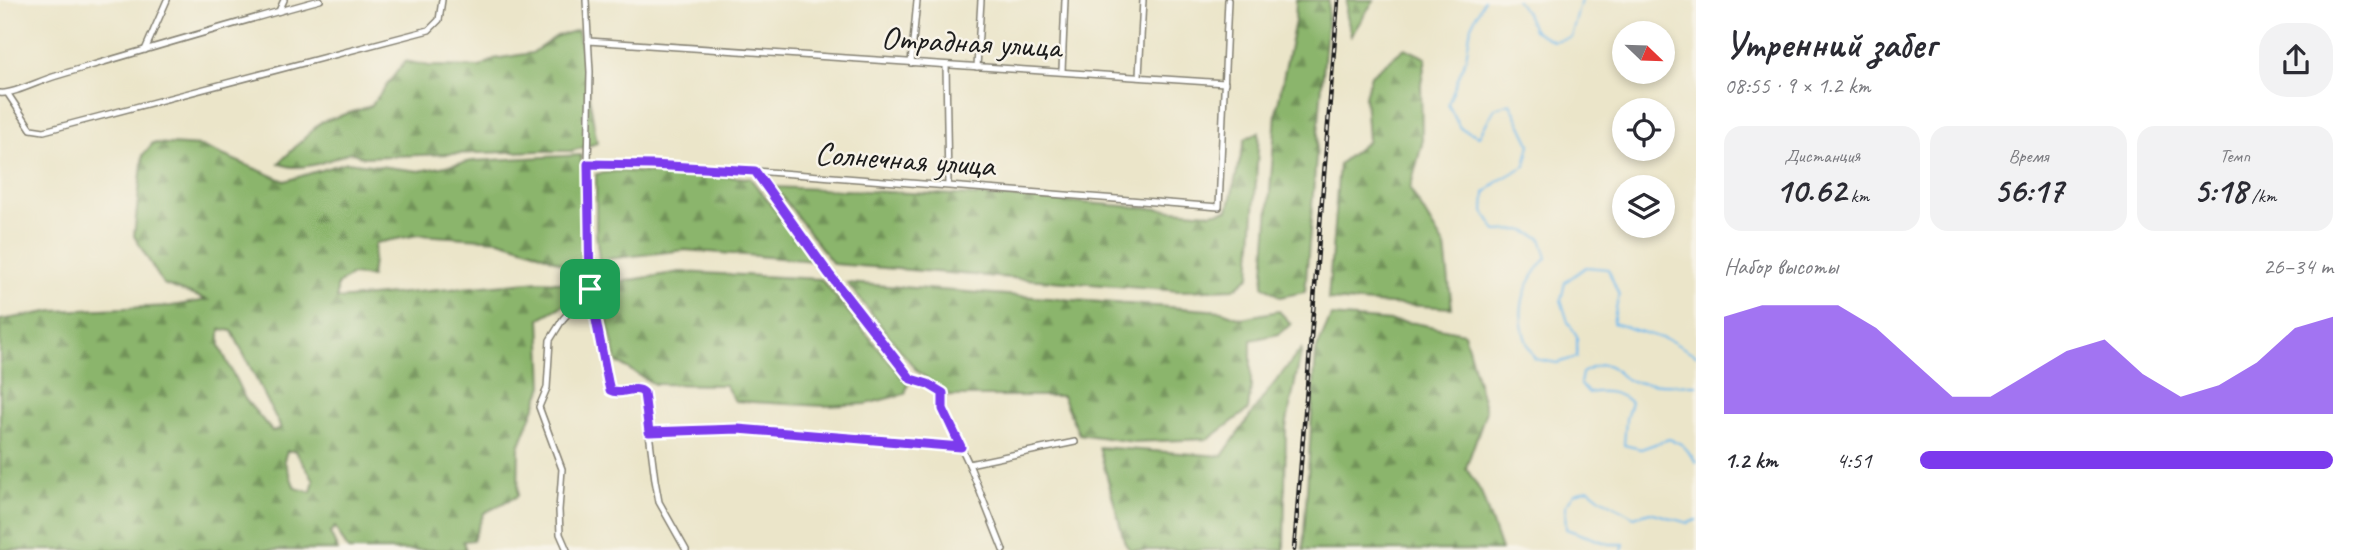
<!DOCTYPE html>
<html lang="ru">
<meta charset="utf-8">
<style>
:root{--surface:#fff;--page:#f2f2f3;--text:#2b2b33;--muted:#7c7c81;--accent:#7c3aed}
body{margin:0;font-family:Caveat,sans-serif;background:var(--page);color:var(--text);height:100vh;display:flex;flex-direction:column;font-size:26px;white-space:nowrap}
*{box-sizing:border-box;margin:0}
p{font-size:23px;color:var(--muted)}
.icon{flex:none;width:38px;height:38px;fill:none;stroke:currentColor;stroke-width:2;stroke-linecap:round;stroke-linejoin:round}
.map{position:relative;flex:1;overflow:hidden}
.sheet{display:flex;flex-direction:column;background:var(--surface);width:665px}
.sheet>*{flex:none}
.needle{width:46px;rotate:113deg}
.tools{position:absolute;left:1612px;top:21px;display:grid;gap:14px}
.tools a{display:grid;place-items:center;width:63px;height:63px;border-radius:50%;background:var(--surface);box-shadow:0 4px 10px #0003;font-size:35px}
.pin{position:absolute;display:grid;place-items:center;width:60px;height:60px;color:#fff;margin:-30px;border-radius:14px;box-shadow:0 4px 10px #0006}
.round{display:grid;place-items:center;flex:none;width:74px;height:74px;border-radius:28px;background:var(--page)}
.overview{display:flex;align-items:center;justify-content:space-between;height:119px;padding:0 28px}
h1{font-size:38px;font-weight:700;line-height:52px}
.metrics{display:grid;grid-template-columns:repeat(3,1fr);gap:10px;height:119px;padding:7px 28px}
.metrics div{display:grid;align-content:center;border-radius:18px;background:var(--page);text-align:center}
.metrics b{font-size:35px;font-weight:700}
.metrics small{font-size:19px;font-weight:400}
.metrics p{font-size:19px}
.chart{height:196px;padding:14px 28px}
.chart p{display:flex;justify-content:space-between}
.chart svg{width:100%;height:126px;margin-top:7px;fill:var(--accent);opacity:.7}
ul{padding:0 28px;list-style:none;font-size:23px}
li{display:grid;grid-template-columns:112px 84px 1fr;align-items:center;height:52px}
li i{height:18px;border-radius:9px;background:var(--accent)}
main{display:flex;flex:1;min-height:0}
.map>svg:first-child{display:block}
</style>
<main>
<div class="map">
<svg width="1696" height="550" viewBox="0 0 1696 550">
<defs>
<pattern id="forest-firs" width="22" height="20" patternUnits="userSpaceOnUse" patternTransform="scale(1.75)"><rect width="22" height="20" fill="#8bb56c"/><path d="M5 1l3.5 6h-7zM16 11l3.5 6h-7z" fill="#719258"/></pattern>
</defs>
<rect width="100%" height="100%" fill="#f7f3e8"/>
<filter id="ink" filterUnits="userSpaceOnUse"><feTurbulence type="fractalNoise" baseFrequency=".0143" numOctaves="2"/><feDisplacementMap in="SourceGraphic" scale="14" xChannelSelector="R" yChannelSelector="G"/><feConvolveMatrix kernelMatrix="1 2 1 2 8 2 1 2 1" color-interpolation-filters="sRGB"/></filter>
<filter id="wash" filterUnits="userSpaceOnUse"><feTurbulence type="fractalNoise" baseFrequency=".00686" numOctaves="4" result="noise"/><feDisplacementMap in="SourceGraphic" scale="28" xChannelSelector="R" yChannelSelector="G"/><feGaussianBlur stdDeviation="1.57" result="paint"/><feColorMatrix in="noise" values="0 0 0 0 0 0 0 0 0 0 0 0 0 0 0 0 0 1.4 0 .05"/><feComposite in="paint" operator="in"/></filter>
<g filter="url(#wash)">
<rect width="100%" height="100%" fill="#ebe5c9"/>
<!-- forest -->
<g fill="url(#forest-firs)" stroke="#546844" stroke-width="2" fill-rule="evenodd">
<path d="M1296,0h33l-24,292 -25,5 -17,-12 13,-172 19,-92z"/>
<path d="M1347,0h27l-23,36 -5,-24z"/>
<path d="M578,30l19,113 -25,8h-34l-175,6 -13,-5c-20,8 -50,22 -71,11l42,-41 50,-16 34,-45 24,5 51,1 14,-8 38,-6 25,-17z"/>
<path d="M1405,48l21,10 -5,26 1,60 -12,45 35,58 7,61 -124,-8 11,-136 29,-23 -3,-45 6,-21z"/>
<path d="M1259,132l-9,144 -16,13 -54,2 -347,-27 -58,-77 250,11 185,15 18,-3 17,-71z"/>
<path d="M153,143l48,3 84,35 62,-19 72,9 54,-10 108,-6 2,45 -2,23 5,27 -2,11 -7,9 -45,-20 -33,-10 -81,-5 -43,8 -4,34 -19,-2 -15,10v14l203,-18 35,2 -4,18 -31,17 3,68 -24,61 -1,49 -34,17 -11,27 -10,1 3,9h-118l-13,-23 -5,6 8,17h-338v-230l54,-9 118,-5 35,-6 -44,-16 -29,-48 9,-81zM220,329l12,2 49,97 -9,3 -27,-32 -25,-52zM287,451h8l19,29 -3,12 -16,-4 -11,-28z"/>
<path d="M617,171l133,7 65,83 -130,-11 -86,10 -3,-28v-58z"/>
<path d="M680,272l141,7 87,105 -3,10 -39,10 -42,2 -89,-5 -10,-16 -71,-1 -37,-22 -16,-68 11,-11z"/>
<path d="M847,283l375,28 19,7 38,-7 12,13 -12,10 -28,6v47l-3,23 -39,29 -76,3 -54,-8 -17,-38h-112l-33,-25z"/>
<path d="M1331,316l84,7 49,10 22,78 -20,57 15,24 20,58h-198l13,-199z"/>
<path d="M1302,348l-16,79 -2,123h-154l-5,-7 -26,-96 123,9 43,-61z"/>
</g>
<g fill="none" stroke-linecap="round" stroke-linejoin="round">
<!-- stream -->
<g stroke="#75bbec" stroke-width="2">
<path d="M1484,0l-13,26 -5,32 -18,46 12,24 19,8 16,-28 15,-5 20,41 -5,22 -25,14 -15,13 -1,19 12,19 26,-1 19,8 6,20c-29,30 -34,65 -12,101l22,4 20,-6v-21l-9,-14 -7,-22 4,-18 21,-15 22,2 11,26 -6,28 58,18 25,14"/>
<path d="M1516,0l10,13 7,17 20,11 18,-4 10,-37"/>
<path d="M1696,385c-20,-1 -41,0 -61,-3 -23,-3 -17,-31 -53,-9l-2,11 9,9c17,-3 28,-1 42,9l-5,17 -2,26 17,4 28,-10 13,5 14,18"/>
<path d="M1622,550l2,-6h-15l-43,-15 -1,-23 10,-13 14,-4 10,8 35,20 16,-5 38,11 8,-3"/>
</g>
</g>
</g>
<g filter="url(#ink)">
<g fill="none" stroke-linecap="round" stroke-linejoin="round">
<defs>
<g id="minor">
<path d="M586,0l4,72 -2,92 2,125 20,101 6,3 22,-5 6,5 11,87 4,22 27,48"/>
<path d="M279,11l5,-11"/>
<path d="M588,41l637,42"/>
<path d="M145,50l22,-50"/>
<path d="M911,63l6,-62"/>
<path d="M946,65l2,120"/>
<path d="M977,67l4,-67"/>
<path d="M1062,71l3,-71"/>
<path d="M1139,76l4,-76"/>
<path d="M0,93c12,2 41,-13 56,-17 88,-26 175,-52 264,-76"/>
<path d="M8,94l23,35 13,2 385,-101 10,-10 3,-20"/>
<path d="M588,164l167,7 464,36 9,-207"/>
<path d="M755,171l74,102 82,106 17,5 15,9v16l26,55 34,86"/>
<path d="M649,432l89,-3 223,18"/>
<path d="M969,464l106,-22"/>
<path d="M567,550l-7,-16 -1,-24 3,-41 -23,-62 8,-19 3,-48 13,-21 27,-30"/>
</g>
</defs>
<!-- minor casing -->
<use href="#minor" stroke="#848072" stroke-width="8"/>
<!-- minor -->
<use href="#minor" stroke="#fff" stroke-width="5"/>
<defs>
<path id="rail" d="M1294,550l44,-550"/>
</defs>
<!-- rail casing -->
<use href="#rail" stroke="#1c1c1c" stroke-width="4.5"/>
<!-- rail -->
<use href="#rail" stroke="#f7f3e8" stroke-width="2" stroke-dasharray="5" stroke-linecap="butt"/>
</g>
</g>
<g fill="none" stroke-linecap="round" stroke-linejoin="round" filter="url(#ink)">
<defs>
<path id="route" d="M588,164l64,1 103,6 74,103 82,105 17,5 15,9v16l18,38 -223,-18 -89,3 -5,-39c-9,-9 -23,3 -34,-3l-2,-8 -18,-93z"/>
</defs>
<!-- route casing -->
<use href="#route" stroke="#fff" stroke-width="14"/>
<!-- route -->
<use href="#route" stroke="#7c3aed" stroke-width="9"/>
</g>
<g text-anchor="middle" stroke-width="5" stroke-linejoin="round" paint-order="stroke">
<!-- street labels -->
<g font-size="33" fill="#1c1c1c" stroke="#f7f3e8">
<text transform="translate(971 41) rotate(3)" y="12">Отрадная улица</text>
<text transform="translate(905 158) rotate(4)" y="12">Солнечная улица</text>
</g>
</g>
</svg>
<div class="tools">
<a><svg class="needle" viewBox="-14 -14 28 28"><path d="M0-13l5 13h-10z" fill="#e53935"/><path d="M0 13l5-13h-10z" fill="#7c7c81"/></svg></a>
<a><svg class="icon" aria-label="locate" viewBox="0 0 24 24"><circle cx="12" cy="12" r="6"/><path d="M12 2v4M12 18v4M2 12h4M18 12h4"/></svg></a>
<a><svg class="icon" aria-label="layers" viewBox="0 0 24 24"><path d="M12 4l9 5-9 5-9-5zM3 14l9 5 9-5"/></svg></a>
</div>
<div class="pin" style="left:590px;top:289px;background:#1e9e55"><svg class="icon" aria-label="arrive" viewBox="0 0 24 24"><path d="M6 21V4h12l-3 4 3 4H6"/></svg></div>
</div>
<section class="sheet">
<div class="overview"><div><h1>Утренний забег</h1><p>08:55 · 9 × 1.2 km</p></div><a class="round"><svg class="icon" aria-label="share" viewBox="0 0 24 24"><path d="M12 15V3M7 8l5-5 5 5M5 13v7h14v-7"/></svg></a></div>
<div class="metrics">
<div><p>Дистанция</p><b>10.62<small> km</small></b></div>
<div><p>Время</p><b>56:17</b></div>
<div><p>Темп</p><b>5:18<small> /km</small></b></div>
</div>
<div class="chart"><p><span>Набор высоты</span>26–34 m</p>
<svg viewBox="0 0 160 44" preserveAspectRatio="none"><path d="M0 44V10L10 6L20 6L30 6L40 14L50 26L60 38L70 38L80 30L90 22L100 18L110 30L120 38L130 34L140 26L150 14L160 10V44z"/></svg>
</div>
<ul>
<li><b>1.2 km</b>4:51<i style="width:100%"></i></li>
</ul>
</section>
</main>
